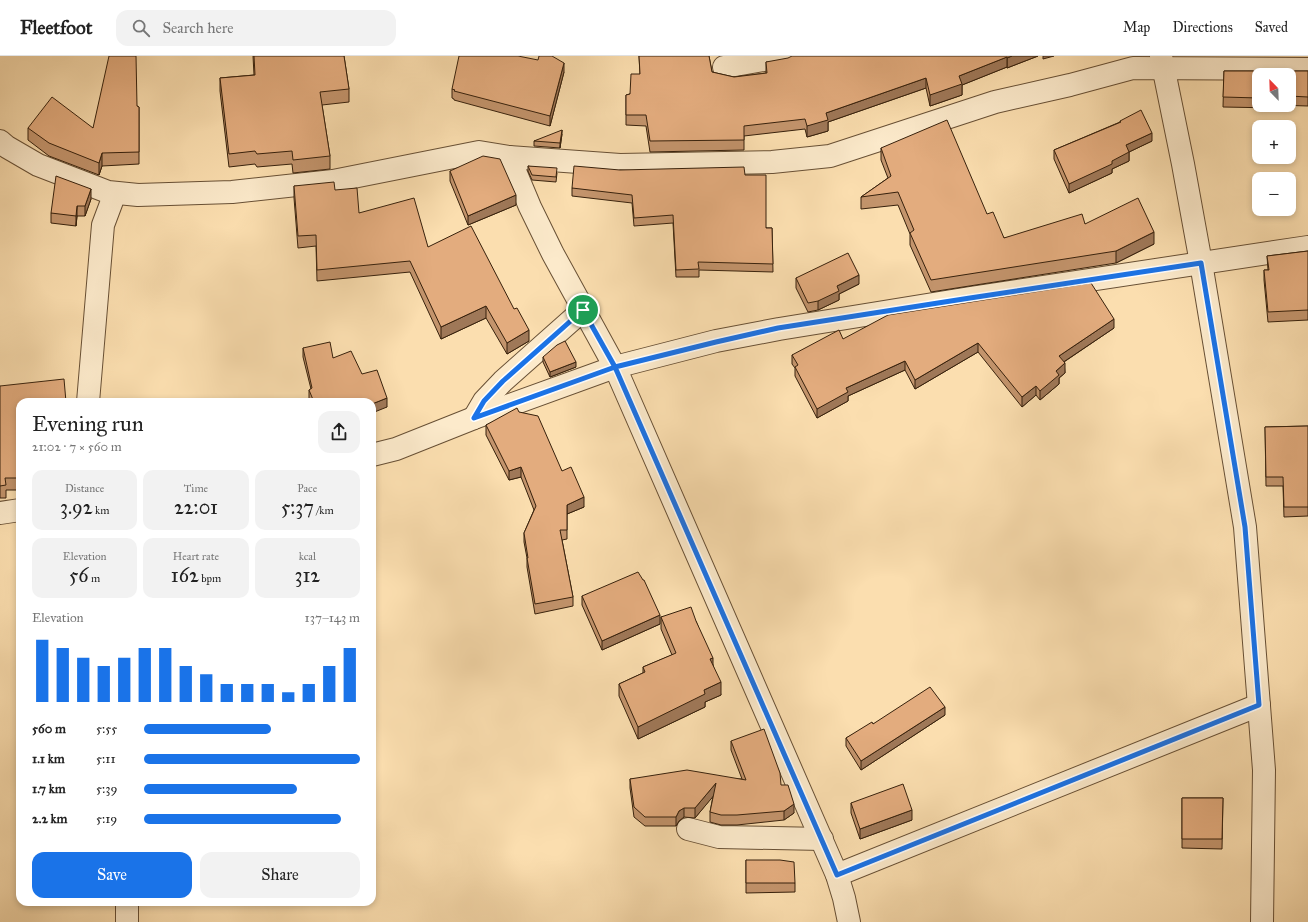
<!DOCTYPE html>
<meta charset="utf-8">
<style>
:root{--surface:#fff;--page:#f2f2f2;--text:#222;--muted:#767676;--line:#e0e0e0;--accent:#1a73e8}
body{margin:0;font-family:"IM FELL Great Primer",serif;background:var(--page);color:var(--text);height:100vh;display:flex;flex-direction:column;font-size:15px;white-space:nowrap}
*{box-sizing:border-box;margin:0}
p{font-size:13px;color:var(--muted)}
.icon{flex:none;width:22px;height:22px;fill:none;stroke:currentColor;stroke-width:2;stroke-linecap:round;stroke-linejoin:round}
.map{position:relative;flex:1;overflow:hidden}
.drawer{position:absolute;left:16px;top:342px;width:360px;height:508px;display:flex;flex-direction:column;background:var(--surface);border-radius:12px;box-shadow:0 2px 6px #0003}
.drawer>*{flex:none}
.needle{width:26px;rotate:337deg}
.buttons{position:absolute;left:1252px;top:12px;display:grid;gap:8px}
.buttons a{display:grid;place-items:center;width:44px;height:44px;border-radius:8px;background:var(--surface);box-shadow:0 2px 6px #0003;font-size:20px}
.pin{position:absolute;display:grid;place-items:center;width:34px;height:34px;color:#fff;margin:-17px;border:2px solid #fff;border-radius:50%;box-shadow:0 1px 4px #0007}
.round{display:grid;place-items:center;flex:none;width:42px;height:42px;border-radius:12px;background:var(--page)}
.headline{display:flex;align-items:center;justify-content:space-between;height:68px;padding:0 16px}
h1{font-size:22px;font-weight:600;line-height:30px}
.figures{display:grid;grid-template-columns:repeat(3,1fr);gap:6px;height:68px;padding:4px 16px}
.figures div{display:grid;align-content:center;border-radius:10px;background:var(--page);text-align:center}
.figures b{font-size:20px;font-weight:600}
.figures small{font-size:11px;font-weight:400}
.figures p{font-size:11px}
.chart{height:112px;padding:8px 16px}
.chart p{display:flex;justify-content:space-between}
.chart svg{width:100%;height:72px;margin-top:4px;stroke:var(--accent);stroke-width:6}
.action{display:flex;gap:8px;margin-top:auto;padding:8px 16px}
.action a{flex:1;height:46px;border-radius:12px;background:var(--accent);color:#fff;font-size:16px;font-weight:600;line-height:46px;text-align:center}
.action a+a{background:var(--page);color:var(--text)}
ul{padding:0 16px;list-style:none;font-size:13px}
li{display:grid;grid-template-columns:64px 48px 1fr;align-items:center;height:30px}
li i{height:10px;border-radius:5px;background:var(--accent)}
header{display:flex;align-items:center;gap:24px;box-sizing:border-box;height:56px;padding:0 20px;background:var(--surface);border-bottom:1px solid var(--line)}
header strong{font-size:19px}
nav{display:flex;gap:22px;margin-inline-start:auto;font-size:14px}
.search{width:280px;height:36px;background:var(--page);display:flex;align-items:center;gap:10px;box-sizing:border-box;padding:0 14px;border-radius:12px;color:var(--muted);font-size:15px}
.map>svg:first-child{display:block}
</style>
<header>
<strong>Fleetfoot</strong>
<div class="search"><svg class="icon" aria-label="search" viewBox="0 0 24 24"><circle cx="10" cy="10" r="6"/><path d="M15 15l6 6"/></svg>Search here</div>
<nav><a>Map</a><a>Directions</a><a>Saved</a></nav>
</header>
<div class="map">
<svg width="1308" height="866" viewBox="0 0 1308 866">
<rect width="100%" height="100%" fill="#fbdeaf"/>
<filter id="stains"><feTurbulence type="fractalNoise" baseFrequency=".005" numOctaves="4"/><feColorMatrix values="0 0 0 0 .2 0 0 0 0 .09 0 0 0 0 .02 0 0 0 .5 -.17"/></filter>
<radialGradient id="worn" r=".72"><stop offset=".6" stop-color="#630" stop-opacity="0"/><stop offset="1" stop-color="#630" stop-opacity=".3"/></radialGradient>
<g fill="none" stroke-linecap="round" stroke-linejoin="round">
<defs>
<g id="minor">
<path d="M1161,0l22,108 18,99 44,264 19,243 -2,152"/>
<path d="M724,11l62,-11"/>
<path d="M0,85l7,6 31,18 70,27 30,3 94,-3 101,-11 146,-29 30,5 111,8 152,-3 58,-6 165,-54 75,-17 63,-17 175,1"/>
<path d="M509,101l21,50 23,47 62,113 222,508 7,23 5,24"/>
<path d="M88,346l15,-177 12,-32"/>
<path d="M474,362l10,-17 19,-20 80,-71"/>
<path d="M372,399l24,-6 78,-31 141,-51 101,-26 63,-12 191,-31 338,-51"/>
<path d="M0,457l20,-3"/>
<path d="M688,773l31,8 103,2"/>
<path d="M837,819l422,-170"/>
<path d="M127,846v20"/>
</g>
</defs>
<!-- minor casing -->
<use href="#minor" stroke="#685035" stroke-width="24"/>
<!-- minor -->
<use href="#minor" stroke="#fceacb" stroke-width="22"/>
</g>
<!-- wall -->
<g fill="#c3946c" stroke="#37210c" fill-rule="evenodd">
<path d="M253,0h91l5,33v13l-27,3 8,51v13l-37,4 -1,-9 -35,3 -2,-3 -26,3 -9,-76v-13l34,-3z"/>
<path d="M639,0h70l3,16 22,5 32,-4v-11l272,-6 -31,12v-1l-45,18v10l-32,11 -4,-18 -98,34v9l-21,6 -2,-8 -61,7v14l-94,2 -4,-26 -20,-1v-30l4,-1 10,-20z"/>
<path d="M1224,15h84v35l-32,-1v3l-53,-1zM1259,19h30v30h-30z"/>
<path d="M564,16l-14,54 -96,-26v-1l-2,-1v-9z"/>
<path d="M137,50l2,1v57l-37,2 -3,9 -50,-19 -21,-16v-12h65z"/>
<path d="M1120,65l32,20 -23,11v9l-17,8v4l-43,20 -15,-34v-9l66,-28z"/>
<path d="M562,78l-2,14 -26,-2v-5z"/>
<path d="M881,92l106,66 17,24 81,-14 69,20 -38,19 -185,29 -21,-47v-11l-12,-29 -37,4v-12l27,-19 -7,-18z"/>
<path d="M528,110l29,7 -1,9 -24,-2 -4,-9z"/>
<path d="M620,114l125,5 21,53h6l1,44 -74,-2v7h-23l-3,-54 -39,3 -2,-23 -60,-7v-8z"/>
<path d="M450,115l66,34 -48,20 -18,-44z"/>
<path d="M294,130l41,4 24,23 69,34 101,94 -22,13 -21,-36 -45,21 -31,-67 -93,9 -1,-35 -18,2 -4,-50z"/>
<path d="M91,143l-6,17h-8l-1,10 -25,-3v-10z"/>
<path d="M1308,195v69l-40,2 -4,-42v-10h4l-1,-14z"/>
<path d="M796,222l63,6 -20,10v6l-21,10 -10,2 -12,-24z"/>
<path d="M1114,272l-50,34 1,11 -6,5v6l-19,16 -4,-5 -14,12 -44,-55 -63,37 -10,-19 -57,26v5l-31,17 -22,-42v-8l-3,-4v-9z"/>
<path d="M303,292l30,10 29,16 25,33 -15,-5h-61l-2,-4v-8l2,-1 -8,-32z"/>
<path d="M543,301l33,10 -26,10 -7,-15z"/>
<path d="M0,330l20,16v88h-14v8h-6z"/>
<path d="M519,356l43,59 22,36 -17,7v25l-5,1 11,57v9l-38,8 -8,-47v-9l-3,-16v-9l10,-23 -13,-33 -12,3 -23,-45v-10z"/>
<path d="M1308,370v90l-24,1 -1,-31h-17l-1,-59z"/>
<path d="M582,540l78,28 -58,26 -20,-45z"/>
<path d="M661,561l35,4 17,44 8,30 -16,7v5l-67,32 -19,-43v-12l24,-11v-6l29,-12 -11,-26z"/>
<path d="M945,659l-84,55 -15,-24v-8l27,-14z"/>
<path d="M731,685l50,44 13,28 -10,7 -47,5h-16l-11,-3v-10l3,-16 -18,22 -11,-1 -5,4 -3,5h-31l-11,-9 -4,-29v-9h112l-11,-29z"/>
<path d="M1182,742h41l-1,51 -40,-1z"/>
<path d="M851,747l61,17 -52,19 -9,-26z"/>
<path d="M746,804l49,23v9l-49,1z"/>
</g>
<!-- shaded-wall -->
<g fill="#9f7858" stroke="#37210c">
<path d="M1012,0h26l-31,12v-10z"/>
<path d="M1043,0h11l-11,3z"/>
<path d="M1007,1v10l-45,18v10l-32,11v-11l29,-19z"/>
<path d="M564,7v9l-14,54v-10z"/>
<path d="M926,22v10l-98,34v9l-21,6v-11l19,-13z"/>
<path d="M562,74v4l-2,14v-5z"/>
<path d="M1152,77v8l-23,11v9l-17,8v4l-43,20v-9l43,-23 14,-16z"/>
<path d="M102,97v13l-3,9v-12z"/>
<path d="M91,133v10l-6,17v-10z"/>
<path d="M516,139v10l-48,20v-9z"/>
<path d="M77,150v10l-1,10v-10z"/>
<path d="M1154,176v12l-38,19v-12z"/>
<path d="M859,219v9l-20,10v6l-21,10v-9l19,-15z"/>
<path d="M486,250v12l-45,21v-12z"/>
<path d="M1114,263v9l-55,37v-9z"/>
<path d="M529,274v11l-22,13v-11z"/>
<path d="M978,287v9l-63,37v-9z"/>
<path d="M905,305v9l-57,26v5l-31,17v-9l29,-21z"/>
<path d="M576,306v5l-26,10v-5z"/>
<path d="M1065,307v10l-6,5v6l-19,16v-9l16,-20z"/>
<path d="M1036,330v9l-14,12v-10z"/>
<path d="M387,342v9l-15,6v-9z"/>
<path d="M521,411v10l-12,3v-9z"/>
<path d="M584,441v10l-17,7v-9z"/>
<path d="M660,559v9l-58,26v-9z"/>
<path d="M713,602v12l-3,-11z"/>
<path d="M721,626v13l-16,7v5l-67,32v-12l66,-37z"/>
<path d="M945,651v8l-84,55v-9z"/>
<path d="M716,727v10l-21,25v-10z"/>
<path d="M794,748v9l-10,7v-9z"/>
<path d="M684,752v9l-5,4 -3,5v-9l3,-6z"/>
<path d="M912,754v10l-52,19v-10z"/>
</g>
<!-- building -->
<g fill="#e3ac7e" stroke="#37210c">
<path d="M109,0h27l1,50 2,1v45l-37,1 -3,10 -50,-20 -21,-15 24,-31 41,31z"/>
<path d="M254,0h90l5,33 -29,3 10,64 -37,4 -1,-9 -35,3 -2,-3 -26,3 -9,-76 35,-3z"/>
<path d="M459,0h59l20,4 1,-4h13l12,7 -14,53 -96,-25 1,-1 -3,-1z"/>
<path d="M639,0h70l3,16 22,5 33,-4 -1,-11 22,-4 4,-2h220l-5,2v-1l-48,19 3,8 -32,11 -4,-17 -100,35 2,7 -21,6 -2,-7 -61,7v14l-94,1 -4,-26h-20v-20l4,-1 1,-20h9z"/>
<path d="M1224,15h84v26l-19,-1v-21h-30v23l-36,-1z"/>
<path d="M1141,54l11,23 -26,12 3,7 -17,9v3l-43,20 -15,-34 67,-28 -1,-1z"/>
<path d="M947,64l40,94 6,-2 11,26 78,-24 3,10 53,-26 16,34 -38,19 -185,29 -21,-47 4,-3 -16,-38 -37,5 30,-21 -10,-28z"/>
<path d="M562,74l-2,13 -26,-2z"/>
<path d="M483,100l17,3 16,36 -48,21 -18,-45z"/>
<path d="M528,110l29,2 -1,9 -24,-2z"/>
<path d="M574,110l46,4 124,-3 1,8h21v53h6l1,36 -75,-2 1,7 -23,1 -3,-55 -39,3 -2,-23 -60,-7z"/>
<path d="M56,120l35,13 -6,17h-8l-1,10 -25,-3z"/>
<path d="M334,126l1,8 22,-2 2,25 55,-15 14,49 43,-21 43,83 3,-1 12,22 -22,13 -21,-37 -45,21 -31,-66 -93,9 -1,-35 -18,1 -4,-50z"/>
<path d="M1308,195v59l-40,2 -4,-42h5l-2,-14z"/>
<path d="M848,197l11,22 -22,11 2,5 -21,10 -10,2 -12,-25z"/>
<path d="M1091,227l23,36 -55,37 6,7 -9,8 3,4 -19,16 -4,-5 -14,11 -44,-54 -63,37 -10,-19 -59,27 2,4 -31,17 -22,-42 3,-2 -6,-10 47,-25 4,9 45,-24z"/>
<path d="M565,285l11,21 -26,10 -7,-15 14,-12z"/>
<path d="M330,286l3,16 18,-7 11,23 15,-4 10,28 -15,6v-2h-58l-5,-12 3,-2 -9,-40z"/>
<path d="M64,323l2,23h-46v76h-15l1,7 -6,1v-100z"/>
<path d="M517,352l2,4 19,4 24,55 9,-4 13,30 -17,8v25h-7l13,67 -38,7 -8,-46h1l-4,-25 12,-27 -15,-39 -12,4 -23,-46z"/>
<path d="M1308,370v81h-24l-1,-30h-17l-1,-50z"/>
<path d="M638,516l5,8h1l16,35 -58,26 -20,-45z"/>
<path d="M691,551l5,14 17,37 -3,1 11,23 -17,8 1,4 -67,33 -19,-43 26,-12 -2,-5 33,-14 -15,-36z"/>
<path d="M930,631l15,20 -84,54 -15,-23 26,-16 1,2z"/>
<path d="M764,673l16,44 1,12h7l6,19 -10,7 -47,4h-16l-11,-3 6,-29 -21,25h-11l-5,3 -3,6h-31l-11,-10 -4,-28 57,-9 59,10 -15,-39z"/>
<path d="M903,728l9,26 -52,19 -9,-26z"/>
<path d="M1182,742h41l-1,41h-40z"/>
<path d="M746,804h34l14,2 1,21h-49z"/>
</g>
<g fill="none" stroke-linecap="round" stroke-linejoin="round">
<defs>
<path id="route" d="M583,254l-80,71 -19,20 -10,17 141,-51 222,508 422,-170 -14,-178 -44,-264 -231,35 -192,30 -62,14 -101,25 -32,-57"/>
</defs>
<!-- route casing -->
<use href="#route" stroke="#fff" stroke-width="8"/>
<!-- route -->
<use href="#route" stroke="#1a73e8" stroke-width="5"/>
</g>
<rect width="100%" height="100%" filter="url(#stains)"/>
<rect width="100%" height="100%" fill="url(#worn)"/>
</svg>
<div class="buttons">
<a><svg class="needle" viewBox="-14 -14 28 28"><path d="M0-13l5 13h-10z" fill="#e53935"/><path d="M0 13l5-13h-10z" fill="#767676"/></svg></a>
<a>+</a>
<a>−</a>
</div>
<div class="pin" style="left:583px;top:254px;background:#1e9e55"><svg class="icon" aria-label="arrive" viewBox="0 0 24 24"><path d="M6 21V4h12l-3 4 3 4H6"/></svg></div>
<section class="drawer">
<div class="headline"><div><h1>Evening run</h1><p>21:02 · 7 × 560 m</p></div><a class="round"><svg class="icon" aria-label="share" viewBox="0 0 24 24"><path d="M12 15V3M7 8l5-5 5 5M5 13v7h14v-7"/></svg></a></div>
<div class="figures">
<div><p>Distance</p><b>3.92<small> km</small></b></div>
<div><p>Time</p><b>22:01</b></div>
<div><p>Pace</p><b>5:37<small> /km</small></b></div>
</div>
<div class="figures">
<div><p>Elevation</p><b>56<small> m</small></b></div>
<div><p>Heart rate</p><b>162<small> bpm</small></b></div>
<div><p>kcal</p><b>312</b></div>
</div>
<div class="chart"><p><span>Elevation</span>137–143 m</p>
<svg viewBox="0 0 160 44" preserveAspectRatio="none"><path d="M5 44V6M15 44V11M25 44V17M35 44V22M45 44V17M55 44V11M65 44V11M75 44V22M85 44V27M95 44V33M105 44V33M115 44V33M125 44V38M135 44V33M145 44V22M155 44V11"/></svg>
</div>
<ul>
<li><b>560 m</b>5:55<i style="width:59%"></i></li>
<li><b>1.1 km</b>5:11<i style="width:100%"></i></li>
<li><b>1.7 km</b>5:39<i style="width:71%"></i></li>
<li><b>2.2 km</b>5:19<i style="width:91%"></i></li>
</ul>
<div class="action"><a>Save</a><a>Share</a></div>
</section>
</div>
